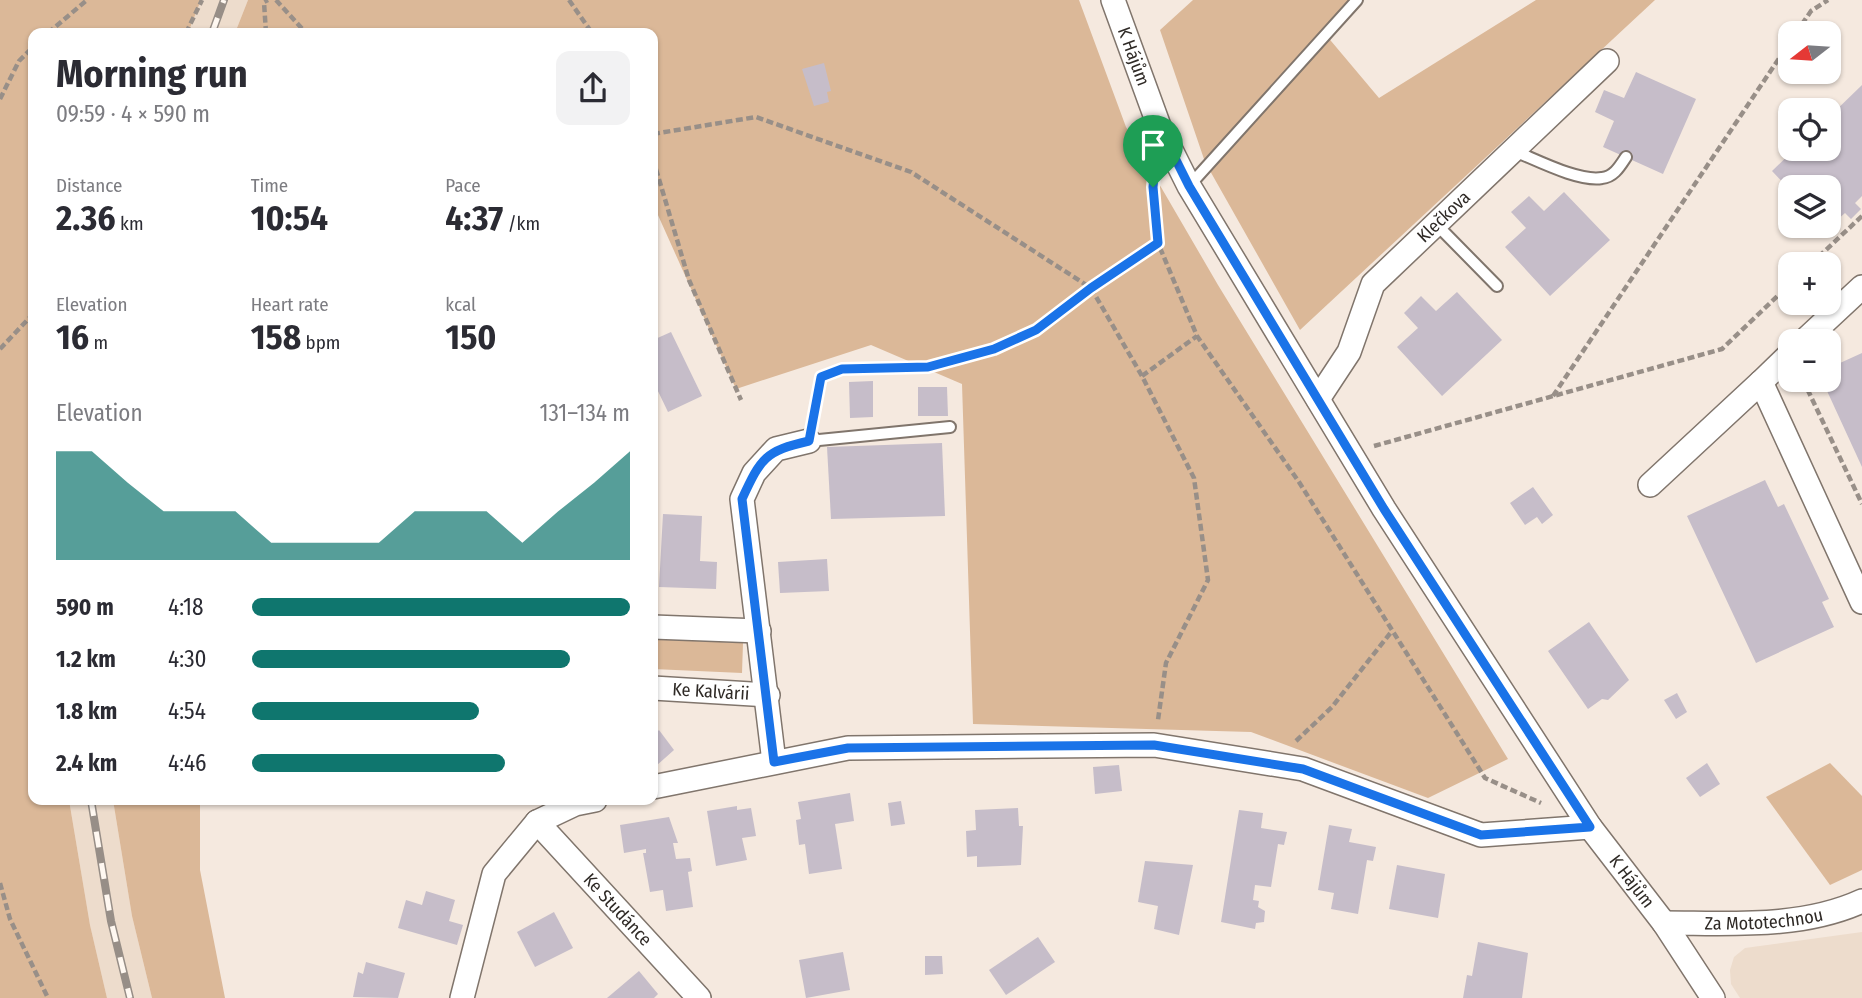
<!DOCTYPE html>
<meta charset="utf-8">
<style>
:root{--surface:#fff;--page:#f2f2f3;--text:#2b2b33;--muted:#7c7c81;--accent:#0f766e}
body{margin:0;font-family:"Fira Sans Condensed",sans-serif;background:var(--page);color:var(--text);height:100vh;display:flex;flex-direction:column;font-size:26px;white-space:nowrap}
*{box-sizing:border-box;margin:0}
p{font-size:23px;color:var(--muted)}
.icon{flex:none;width:38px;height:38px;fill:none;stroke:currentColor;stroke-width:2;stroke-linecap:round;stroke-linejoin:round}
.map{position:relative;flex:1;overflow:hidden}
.sheet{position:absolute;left:28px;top:28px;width:630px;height:777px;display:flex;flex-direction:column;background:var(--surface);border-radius:14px;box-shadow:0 2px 5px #0004}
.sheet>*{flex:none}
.needle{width:46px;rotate:253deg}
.buttons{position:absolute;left:1778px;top:21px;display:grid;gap:14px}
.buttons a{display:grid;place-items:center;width:63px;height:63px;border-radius:14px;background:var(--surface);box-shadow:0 2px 5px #0004;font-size:35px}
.pin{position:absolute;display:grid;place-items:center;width:60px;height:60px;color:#fff;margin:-72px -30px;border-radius:50% 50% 50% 0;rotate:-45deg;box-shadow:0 0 7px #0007}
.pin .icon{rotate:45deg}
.round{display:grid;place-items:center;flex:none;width:74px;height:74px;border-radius:14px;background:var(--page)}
.summary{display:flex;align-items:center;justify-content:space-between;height:119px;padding:0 28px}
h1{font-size:38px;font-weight:700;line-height:52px}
.metrics{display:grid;grid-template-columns:repeat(3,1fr);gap:10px;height:119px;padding:7px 28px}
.metrics div{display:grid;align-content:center}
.metrics b{font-size:35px;font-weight:700}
.metrics small{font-size:19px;font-weight:400}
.metrics p{font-size:19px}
.chart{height:196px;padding:14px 28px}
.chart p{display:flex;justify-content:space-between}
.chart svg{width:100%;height:126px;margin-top:7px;fill:var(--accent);opacity:.7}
ul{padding:0 28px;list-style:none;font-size:23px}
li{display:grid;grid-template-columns:112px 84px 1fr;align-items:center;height:52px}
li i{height:18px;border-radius:9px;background:var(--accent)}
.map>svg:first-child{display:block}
</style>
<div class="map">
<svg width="1862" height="998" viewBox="0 0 1862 998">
<rect width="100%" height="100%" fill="#f5e9df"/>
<!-- built -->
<g fill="#eddccc">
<path d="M201,0h47l-13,33h-47z"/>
<path d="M69,800h44l19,116 20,82h-45l-17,-73z"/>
<path d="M1862,932v66h-122l-9,-14 -1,-14 4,-13 11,-9z"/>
</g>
<!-- green -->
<g fill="#dbb898">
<path d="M0,0h201l-13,33h-155v767h36l21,125 17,73h-107z"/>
<path d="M248,0h831l47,127 92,158 290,474 -80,39 -177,-66 -278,-8 -11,-340 -91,-39 -135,44 -83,-185v-171h-418z"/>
<path d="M1193,0h164l-31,35 53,63 157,-98h119l-355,330 -95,-168 -45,-132z"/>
<path d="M653,639l90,4 -1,30 -89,-4z"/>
<path d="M1830,763l32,33v74l-32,15 -64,-88z"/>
<path d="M113,800h87v70l25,128h-73l-20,-82z"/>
</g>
<!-- building -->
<g fill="#c6bdc9">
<path d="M824,63l7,28 -4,1 2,10 -15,4 -12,-37z"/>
<path d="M1636,72l60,27 -33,75 -60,-27 11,-26 -19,-9 9,-22 20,8z"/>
<path d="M1862,85v111l-7,7 6,6 -10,10 -6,-6 -18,16 -3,-3h5v-39h-39v3l-18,-19 23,-22h34v-32z"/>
<path d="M1564,192l46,48 -60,56 -45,-49 21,-19 -15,-16 18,-16 15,15z"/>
<path d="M1457,292l45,48 -60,56 -45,-49 21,-19 -14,-15 17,-17 15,15z"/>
<path d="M671,332l31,64 -34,16 -12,-25 -3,2v-49z"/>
<path d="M1862,353v114l-40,-87h7v-12z"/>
<path d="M873,381v36l-23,1 -1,-36z"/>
<path d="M918,387h29l1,29h-30z"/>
<path d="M942,443l3,73 -114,3 -4,-72z"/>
<path d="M1765,480l13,27 6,-3 45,95 -7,3 12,25 -78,36 -69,-147z"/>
<path d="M1533,487l20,28 -11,9 -5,-7 -12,8 -15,-22z"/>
<path d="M663,514l39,2 -2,45 17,1 -1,27 -57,-2z"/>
<path d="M827,559l2,32 -49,2 -2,-31z"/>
<path d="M1589,622l40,58 -21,20 -6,-1 -14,10 -40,-58z"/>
<path d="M1677,693l10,19 -11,7 -12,-19z"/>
<path d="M659,730l15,20 -18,16 -3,-4v-30l2,2z"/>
<path d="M1707,763l13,21 -20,13 -14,-19z"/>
<path d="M1119,765l3,26 -27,3 -2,-27z"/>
<path d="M850,793l4,28 -19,3 7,45 -33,5 -4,-30 -6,1 -3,-25 5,-1 -3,-17z"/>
<path d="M901,801l4,23 -14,2 -3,-23z"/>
<path d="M737,806v4l14,-2 5,28 -14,2 5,22 -31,6 -9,-55z"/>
<path d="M1018,808l1,18h4l-2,39 -44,2v-11l-10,1 -1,-26 10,-1 -1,-20z"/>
<path d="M1239,810l24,3 -2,15 26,4 -3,13 -6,-1 -7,43 -16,-2 -2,15 6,1 -1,6 7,4 -1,11 -8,1 -1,6 -34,-7z"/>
<path d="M669,817l9,26h-5l3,16 14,-1 2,13 -4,1 5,35 -27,4 -3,-21 -13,2 -7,-39h3v-4l-22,4 -4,-28z"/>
<path d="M1329,825l23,4 -3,13 27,5 -3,14 -6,-1 -9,54 -27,-5 3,-16 -16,-3z"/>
<path d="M1145,861l48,4 -14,70 -25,-6 4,-23 -20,-4z"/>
<path d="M1397,865l48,9 -7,44 -49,-9z"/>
<path d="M426,891l29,9 -6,21 14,4 -6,20 -59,-17 8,-28 16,5z"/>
<path d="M554,912l19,36 -38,19 -18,-35z"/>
<path d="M1038,937l17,25 -49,33 -17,-25z"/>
<path d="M1478,942l50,11 -6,45h-59l4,-23 5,1z"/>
<path d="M843,952l7,38 -44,8 -7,-38z"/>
<path d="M925,956h17l1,18 -18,1z"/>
<path d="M366,962l39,11 -7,25 -45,-1 5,-25 5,2z"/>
<path d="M639,971l19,23 -4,4h-47z"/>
</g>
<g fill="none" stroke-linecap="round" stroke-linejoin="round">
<defs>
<g id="lane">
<path d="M1512,150c23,9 66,32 90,28 12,-1 18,-12 24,-21"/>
<path d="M1189,186l168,-186"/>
<path d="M1436,224l61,62"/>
<path d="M809,441l141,-14"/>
</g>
<g id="street">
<path id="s1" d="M1113,0l46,126 30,60 195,323 206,318 74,96 49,75"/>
<path d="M1804,341l58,-54"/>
<path d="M1761,382l29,-28"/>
<path id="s2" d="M1318,399l31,-47 24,-68 234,-223"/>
<path d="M1650,485l111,-103 101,220"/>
<path d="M653,627l106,4"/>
<path id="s3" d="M653,688l115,7"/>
<path d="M774,762l-32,-263 12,-26 22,-24 33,-8"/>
<path d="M653,787l195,-39 306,-3 149,24 178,66 109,-8"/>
<path id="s4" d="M537,822l162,176"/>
<path id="s5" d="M1664,923c65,0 137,6 198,-22"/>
<path d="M462,998l32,-124 43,-52 38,-18 20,-4"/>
</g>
</defs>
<!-- lane casing -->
<use href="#lane" stroke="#80756c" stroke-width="14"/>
<!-- street casing -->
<use href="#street" stroke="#80756c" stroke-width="26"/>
<!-- path -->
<g stroke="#988f88" stroke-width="4.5" stroke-dasharray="7 3.5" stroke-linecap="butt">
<path d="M276,0l30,33"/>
<path d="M569,0l23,33"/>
<path d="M48,33l39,-33"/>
<path d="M186,33l16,-33"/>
<path d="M266,33l-2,-31 4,-2"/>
<path d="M1796,33l15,-22 17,-11"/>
<path d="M0,99l19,-38 14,-14"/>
<path d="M653,134l103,-17 155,55 180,116 51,88 52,102 14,102 -42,83 -8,57"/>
<path d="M653,159l36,121 52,120"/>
<path d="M1155,175l3,68 39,93 102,146 186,296 56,25"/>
<path d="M1811,264l51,-48"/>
<path d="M0,349l33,-35"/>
<path d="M1142,376l55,-40"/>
<path d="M1803,380l59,124"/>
<path d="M1553,396l237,-354"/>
<path d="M814,417l7,-40 21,-8 86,-2 66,-18 42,-19 55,-42 67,-45"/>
<path d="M1374,446l348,-97 68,-65"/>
<path d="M1296,741l36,-34 60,-76"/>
<path d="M0,883l10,36 38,79"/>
</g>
<!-- lane -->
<use href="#lane" stroke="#fff" stroke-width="10"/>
<!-- street -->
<use href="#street" stroke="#fff" stroke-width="23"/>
<defs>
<g id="rail">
<path d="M212,33l12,-33"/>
<path d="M91,800l20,121 19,77"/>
</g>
</defs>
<!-- rail casing -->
<use href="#rail" stroke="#978e87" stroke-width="8"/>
<!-- rail -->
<use href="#rail" stroke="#fff8f1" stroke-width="5" stroke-dasharray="16" stroke-linecap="butt"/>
</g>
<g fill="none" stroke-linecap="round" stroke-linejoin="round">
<defs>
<path id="route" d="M1159,126l30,60 195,323 206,318 -109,8 -178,-66 -149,-24 -306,3 -74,14 -32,-263c19,-41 23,-48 67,-58l12,-64 21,-8 86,-2 66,-18 42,-19 55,-42 67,-45 -5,-56z"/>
</defs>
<!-- route casing -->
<use href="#route" stroke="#fff" stroke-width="14"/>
<!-- route -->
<use href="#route" stroke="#1a73e8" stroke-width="9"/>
</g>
<g text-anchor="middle" stroke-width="5" stroke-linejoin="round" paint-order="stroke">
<!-- street labels -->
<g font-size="18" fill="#2f2a26" stroke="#fff8f1">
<text dy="6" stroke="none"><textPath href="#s1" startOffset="60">K Hájům</textPath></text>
<text dy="6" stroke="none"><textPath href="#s2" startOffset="226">Klečkova</textPath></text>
<text dy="6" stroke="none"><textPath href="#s3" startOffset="58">Ke Kalvárii</textPath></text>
<text dy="6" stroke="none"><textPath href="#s1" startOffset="1026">K Hájům</textPath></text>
<text dy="6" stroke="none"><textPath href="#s4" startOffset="119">Ke Studánce</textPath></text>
<text dy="6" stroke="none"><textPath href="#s5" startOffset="100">Za Mototechnou</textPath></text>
</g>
</g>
</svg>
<div class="buttons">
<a><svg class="needle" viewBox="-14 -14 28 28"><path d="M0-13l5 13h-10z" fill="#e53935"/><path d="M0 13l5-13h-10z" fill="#7c7c81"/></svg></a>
<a><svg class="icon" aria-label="locate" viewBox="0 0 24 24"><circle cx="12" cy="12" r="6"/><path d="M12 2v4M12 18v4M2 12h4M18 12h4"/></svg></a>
<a><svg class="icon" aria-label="layers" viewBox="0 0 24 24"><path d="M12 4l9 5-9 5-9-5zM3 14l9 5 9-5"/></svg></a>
<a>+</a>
<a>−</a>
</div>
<div class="pin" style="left:1153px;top:187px;background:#1e9e55"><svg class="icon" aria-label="arrive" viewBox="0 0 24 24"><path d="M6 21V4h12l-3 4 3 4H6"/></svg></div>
<section class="sheet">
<div class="summary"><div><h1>Morning run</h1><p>09:59 · 4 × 590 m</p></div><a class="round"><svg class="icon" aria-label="share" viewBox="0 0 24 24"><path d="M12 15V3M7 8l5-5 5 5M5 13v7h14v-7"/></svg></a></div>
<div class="metrics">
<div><p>Distance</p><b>2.36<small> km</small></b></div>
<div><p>Time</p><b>10:54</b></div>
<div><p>Pace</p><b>4:37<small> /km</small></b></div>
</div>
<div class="metrics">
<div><p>Elevation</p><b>16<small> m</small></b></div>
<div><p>Heart rate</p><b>158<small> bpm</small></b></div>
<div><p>kcal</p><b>150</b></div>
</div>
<div class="chart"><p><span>Elevation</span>131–134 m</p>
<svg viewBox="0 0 160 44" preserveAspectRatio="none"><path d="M0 44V6L10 6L20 17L30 27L40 27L50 27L60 38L70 38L80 38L90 38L100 27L110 27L120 27L130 38L140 27L150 17L160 6V44z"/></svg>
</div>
<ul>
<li><b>590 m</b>4:18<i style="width:100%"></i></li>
<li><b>1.2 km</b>4:30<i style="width:84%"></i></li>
<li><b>1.8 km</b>4:54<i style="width:60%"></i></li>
<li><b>2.4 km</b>4:46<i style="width:67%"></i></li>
</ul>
</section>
</div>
